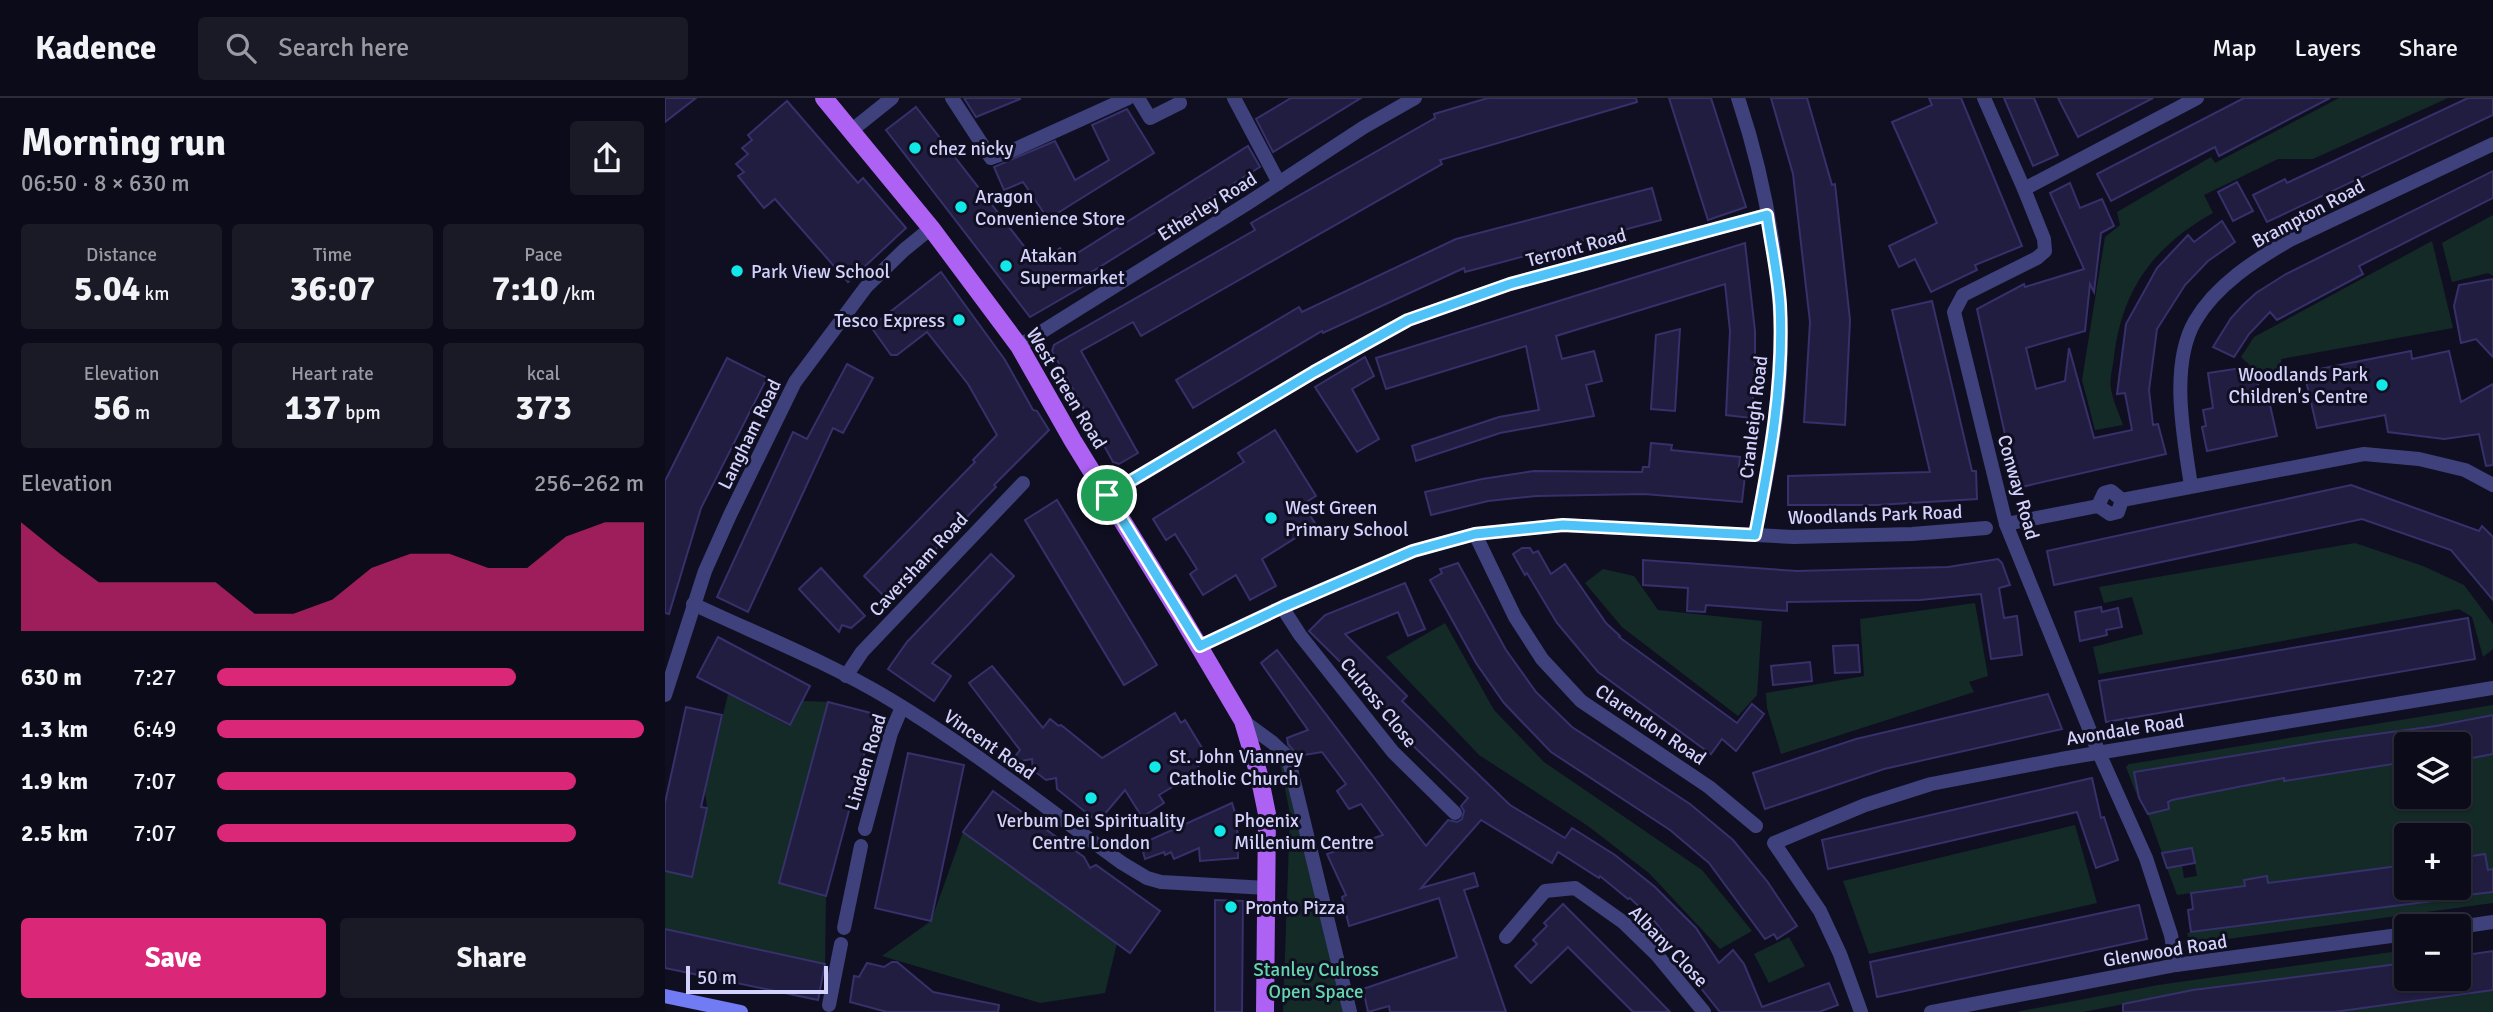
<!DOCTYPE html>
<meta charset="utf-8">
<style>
:root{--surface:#0c0b19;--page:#1a1926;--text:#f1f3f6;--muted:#9a9ba2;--line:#2c2b38;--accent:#db2777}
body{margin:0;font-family:Signika,sans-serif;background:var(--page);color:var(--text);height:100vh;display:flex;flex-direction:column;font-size:26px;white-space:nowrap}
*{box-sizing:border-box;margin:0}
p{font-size:23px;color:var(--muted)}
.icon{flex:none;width:38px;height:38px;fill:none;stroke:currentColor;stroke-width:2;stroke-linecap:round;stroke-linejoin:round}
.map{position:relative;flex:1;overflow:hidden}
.details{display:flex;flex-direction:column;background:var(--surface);width:665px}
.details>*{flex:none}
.fabs{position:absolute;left:1729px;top:634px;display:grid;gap:14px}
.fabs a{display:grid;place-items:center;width:77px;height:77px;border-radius:7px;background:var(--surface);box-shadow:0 2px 5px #0004,0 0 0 2px var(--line);font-size:35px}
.scale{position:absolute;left:21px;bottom:18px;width:142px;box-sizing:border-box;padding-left:7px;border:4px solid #d3d2fc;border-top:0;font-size:19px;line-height:24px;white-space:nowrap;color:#d3d2fc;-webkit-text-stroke:5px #100f21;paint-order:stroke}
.pin{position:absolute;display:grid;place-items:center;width:60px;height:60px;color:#fff;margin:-30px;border:4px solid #fff;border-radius:50%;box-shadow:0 2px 7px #0007}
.round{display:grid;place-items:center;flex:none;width:74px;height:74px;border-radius:7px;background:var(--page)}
.overview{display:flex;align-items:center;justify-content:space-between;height:119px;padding:0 21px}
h1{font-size:38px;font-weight:800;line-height:52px}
.metrics{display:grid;grid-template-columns:repeat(3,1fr);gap:10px;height:119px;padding:7px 21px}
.metrics div{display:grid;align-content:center;border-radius:7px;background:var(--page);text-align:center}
.metrics b{font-size:35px;font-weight:800}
.metrics small{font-size:19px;font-weight:400}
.metrics p{font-size:19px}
.chart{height:196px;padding:14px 21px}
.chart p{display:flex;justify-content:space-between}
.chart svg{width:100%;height:126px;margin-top:7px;fill:var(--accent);opacity:.7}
.primary-button{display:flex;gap:14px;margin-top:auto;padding:14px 21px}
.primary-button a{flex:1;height:80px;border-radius:7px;background:var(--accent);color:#fff;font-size:28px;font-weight:800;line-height:80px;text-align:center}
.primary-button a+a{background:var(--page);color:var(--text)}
ul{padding:0 21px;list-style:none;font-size:23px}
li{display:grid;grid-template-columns:112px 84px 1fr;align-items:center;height:52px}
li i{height:18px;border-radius:9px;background:var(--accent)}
header{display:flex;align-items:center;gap:42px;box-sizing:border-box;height:98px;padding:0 35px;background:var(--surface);border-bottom:2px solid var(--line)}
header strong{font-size:33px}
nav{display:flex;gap:38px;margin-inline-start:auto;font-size:24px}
.search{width:490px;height:63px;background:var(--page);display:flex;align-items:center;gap:18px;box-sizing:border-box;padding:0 24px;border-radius:7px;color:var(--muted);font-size:26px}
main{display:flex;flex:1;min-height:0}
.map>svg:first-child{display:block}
</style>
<header>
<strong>Kadence</strong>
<div class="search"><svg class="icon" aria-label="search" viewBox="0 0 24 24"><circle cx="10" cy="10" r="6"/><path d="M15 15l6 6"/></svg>Search here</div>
<nav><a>Map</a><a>Layers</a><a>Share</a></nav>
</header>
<main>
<section class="details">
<div class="overview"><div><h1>Morning run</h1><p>06:50 · 8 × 630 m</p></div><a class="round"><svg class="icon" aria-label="share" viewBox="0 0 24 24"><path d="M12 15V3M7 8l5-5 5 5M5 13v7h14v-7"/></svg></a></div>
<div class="metrics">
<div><p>Distance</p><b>5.04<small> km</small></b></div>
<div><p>Time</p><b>36:07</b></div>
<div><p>Pace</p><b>7:10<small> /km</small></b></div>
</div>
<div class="metrics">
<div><p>Elevation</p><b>56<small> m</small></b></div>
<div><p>Heart rate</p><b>137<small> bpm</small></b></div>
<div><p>kcal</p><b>373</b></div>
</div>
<div class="chart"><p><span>Elevation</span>256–262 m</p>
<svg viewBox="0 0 160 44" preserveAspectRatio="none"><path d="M0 44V6L10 17L20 27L30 27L40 27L50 27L60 38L70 38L80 33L90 22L100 17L110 17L120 22L130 22L140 11L150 6L160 6V44z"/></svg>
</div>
<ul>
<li><b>630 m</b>7:27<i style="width:70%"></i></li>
<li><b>1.3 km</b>6:49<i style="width:100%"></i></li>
<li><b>1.9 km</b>7:07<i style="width:84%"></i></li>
<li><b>2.5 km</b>7:07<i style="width:84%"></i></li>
</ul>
<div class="primary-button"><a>Save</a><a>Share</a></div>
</section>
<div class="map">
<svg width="1828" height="914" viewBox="0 0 1828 914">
<rect width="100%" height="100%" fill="#100f21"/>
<!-- green -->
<g fill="#132a27">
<path d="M1674,0h109l-135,61h-35l-74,36 9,18c-59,33 -91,76 -99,144 -1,10 -5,22 -3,32 2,12 8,24 12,36l-28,5 -13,-50 23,-143 15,-12 -3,-13 94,-55 4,6z"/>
<path d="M1828,117v61l-5,-3 -36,9 -10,-39z"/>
<path d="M1767,143l21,87 -172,31v13l-22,2 -18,-17 13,-20z"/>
<path d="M1690,445l68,23 41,19 29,39v25l-10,8 -11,-40 -13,-8 -360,65 -6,-27 50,-13 -11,-37 -28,6 -5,-16z"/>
<path d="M938,471l31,7 24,34 104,11 -5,74 -19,21 -116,-89 -37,-44z"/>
<path d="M1310,505l13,73 -19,6 5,10 -193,62 -14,-46 -1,-15 98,-17 -4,-57z"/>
<path d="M780,525l49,87 50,52 158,108 50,61 -32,18 -71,-76 -61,-47 -109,-71 -93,-98z"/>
<path d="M63,596l61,32 14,-25 25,1 -49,180 47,14 -1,68 -160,-34v-59l27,6 15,-69 -2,-17z"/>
<path d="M1828,607v10l-57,11 -96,13 -206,33 4,26 -12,-31 3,-3 13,-2z"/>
<path d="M1794,646l3,16 31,-6v115h-5l-3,-15 -24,18 -2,-37h-53v31l-77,9 -6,17 -4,-16 -45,6 -26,20 -12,-15 -59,8 -10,-27 15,-3 2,13 13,-2 -5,-27 -30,4 -14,-39 21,-5 -1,-7 4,-2 45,-9 -1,-8 12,-2 1,8 16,-2 -1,-9 38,-6 2,9 122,-19v34h53z"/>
<path d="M627,647l65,267h-74l7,-198 -13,-67z"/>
<path d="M1410,727l22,78 -228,51 -26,-73z"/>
<path d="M298,734l154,111 -12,50 -65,10 -158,-47 49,-35z"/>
<path d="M1828,794v11l-302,41 -4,-11z"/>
<path d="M1124,839l16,29 -36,17 -15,-29z"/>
<path d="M1741,852v13l-225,30 -98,19h-67l142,-27z"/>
<path d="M1828,892v22h-164z"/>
</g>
<!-- building -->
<g fill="#201d40" stroke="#36306b" stroke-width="2">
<path d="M0,0h31l-31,24z"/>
<path d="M299,0h56v1l-44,18z"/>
<path d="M626,0h70l-88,54 -17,-33z"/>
<path d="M823,0h148l1,4 -197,58 2,4 -301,172 -8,-14 -52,29 57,102 -19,11 -6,-2 -61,-111 2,-6 201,-115 -4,-7 184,-105 -1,-4z"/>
<path d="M1004,0h42l35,109 -38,13z"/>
<path d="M1106,0h36l25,87 3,-1 15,136 -5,105 -41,-3 6,-100 -17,-148z"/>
<path d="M1264,0h32l61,148 -47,19 2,5 -46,22 -16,-33 -16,8 -10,-21 48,-23 -45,-101 40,-17z"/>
<path d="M1339,0h30l24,57 -25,11z"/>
<path d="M1393,0h95l-75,39z"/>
<path d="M1579,0h86l-111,58 -4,-9 -104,54 -14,-27z"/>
<path d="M1803,0h25v17l-226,107 -14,-27 32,-16 2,4z"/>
<path d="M122,3l71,82 5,-5 43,50 -58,54 -73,-83 -11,9 -26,-32 6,-4 -8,-8 12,-10 -6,-6 10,-8 -4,-5z"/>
<path d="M251,9l121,156 23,-15 8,11 180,-113 12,21 -178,111 5,6 -57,33 -144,-187z"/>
<path d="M462,11l27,44 -106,66 -25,-37 -19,8 -10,-23 61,-26 20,39 34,-20 -17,-35z"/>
<path d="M1828,73v27l-134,68 4,8 -86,46 -7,-8 -21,22 -15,23 -21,-10 18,-29 12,-13 13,-12 30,-19z"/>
<path d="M1572,84l16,29 -20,10 -15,-29z"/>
<path d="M1405,85l10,25 22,-9 12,27 -13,7 -7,59 -4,-8 -5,47 -59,17 10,41 29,-8 4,-33 25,90 38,-8 -7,-37 -8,1 9,-70 31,-56 31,-33 6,7 28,-21 13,21 -27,19 -23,24 -28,44 -8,61 4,35 5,-1 8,30 -149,34 -40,-179 47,-25 1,3 59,-18 -34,-76z"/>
<path d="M987,90l9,32 -196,52 -1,-4 -141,65 -1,-2 -129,77 -17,-28 123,-73 3,5 154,-73z"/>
<path d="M1080,145l10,88v44l-4,43 -25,-3 4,-84 -5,-47 -169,52 6,23 32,-8 8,30 -16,4 8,31 -94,17 -84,28 -4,-15 87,-29 40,-7 -13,-64 -140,43 -10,-31z"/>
<path d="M276,174l64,88 28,50 4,1 12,19 -55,55 2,2 -109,112 -23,-23 111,-114 -2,-2 24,-25 -29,-51 -41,-52 -30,23h-6l-20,-28z"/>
<path d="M1828,181v78l-17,-18 -15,4 -7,-37 5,-21z"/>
<path d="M1267,203l40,170h4l1,28 -100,6h-89v-29l142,-4 -38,-162z"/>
<path d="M1015,231l-5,82 -24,-2 5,-74z"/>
<path d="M1746,253l1,8 37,-8 12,51 32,-18v81l-7,1 -7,-32 -35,5 -56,-7 -3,-17 -68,13 -13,-56z"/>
<path d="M700,259l9,19 -22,13 27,50 -22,13 -42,-65z"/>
<path d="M62,260l40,20 -66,130 -32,106 -4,-1v-132z"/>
<path d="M182,266l26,14 -30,55 -10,-5 -85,184 -31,-15 76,-165 14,7z"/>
<path d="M1590,268l5,32 8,-2 9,40 -70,15 -5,-24 4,-1 -3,-16 10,-2 -5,-35z"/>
<path d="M610,332l41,66 -13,8 13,21 -54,34 14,27 -26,14 -14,-25 -33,20 -13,-21 7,-5 -22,-35 -9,6 -13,-21 91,-57 -6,-9z"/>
<path d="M986,345l21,2 -1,5 69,7 -2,18h7l-3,27 -98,-8 -108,2 -48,5 -57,14 -6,-23 57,-13 52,-8 108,1 1,-5h6z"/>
<path d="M1686,387l128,46 3,-5 11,11v63l-42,-50 -89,-31 -308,66 -7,-34z"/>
<path d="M392,402l100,165 -33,20 -99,-165z"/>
<path d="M857,450h8l3,5 5,-2 13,23 14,-10 41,59 14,13 -1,1 118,86 15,-19 12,10 -28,37 -14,-12 -11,15 -113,-82 -41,-49 -30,-50 -2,2 -12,-21z"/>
<path d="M326,456l23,22 -82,87 19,13 -17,25 -46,-32 19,-27z"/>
<path d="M1333,461l4,4 8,22 -11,3 5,30 13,-2 5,39 -31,4 -10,-65 -61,6 -133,2v9l-81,-6 -1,7 -18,-1 1,-23 -45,-3v-25l154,11 151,-4z"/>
<path d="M793,465l48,87 30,42 36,35 118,77 43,36 34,41 30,45 -20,13 -3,-5 -9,5 -56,-76 -39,-33 -119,-78 -47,-49 -28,-40 -46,-83 12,-7 -2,-4z"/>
<path d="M156,470l44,48 -14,12 -9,-3 -3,7 -40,-43z"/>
<path d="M740,485l20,46 -17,7 -10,-24 -53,22 62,62 -5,5 108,104 55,33 7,-10 43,27 40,32 41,41 23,35 14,-13 11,14 18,43 67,-24 9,22 -19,7h-99l-24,-30 3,-2 -20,-28 -24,-30 -25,-24 -2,1 -28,-23 -1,2 -41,-26 -6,11 -71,-43 -60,68 53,-15 4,13 -14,4 42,122h-116l-1,-6 -21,6 -5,-23 94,-32 -18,-59 -90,28 -7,-29 4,-2 -19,-41 56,-19 -22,-31 -12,5 -12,-18 9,-7 -24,-32 -24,4 -10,-12 -1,-6 21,-8 -47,-67 16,-13 149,196 22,-26 9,2 5,-3 2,-8 -3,-5 7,-8 -84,-80 7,-6 -82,-81 16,-16z"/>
<path d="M1436,509l1,5 16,-4 4,19 -16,3 1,5 -27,6 -5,-29z"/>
<path d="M1803,520l7,41 -369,63 -7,-41z"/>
<path d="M53,539l92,49 -20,39 -93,-48z"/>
<path d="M1193,547l2,27 -25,1 -2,-27z"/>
<path d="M1145,564l2,19 -39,4 -2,-19z"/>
<path d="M327,568l51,62 7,-9 9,7 2,-1 41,33 73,-45 6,10 4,-3 17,28 -3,2 5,9 -7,5 3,6 -41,25 5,8 -22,14 -17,-27 -27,32 -41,-33 -1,-11 -10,2 -13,-10 -1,-11 -22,4 10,-13 -51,-67z"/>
<path d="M1383,596l14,35 -178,40 -119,40 -12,-36 103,-34z"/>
<path d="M163,604l47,12 -49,182 -47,-13z"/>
<path d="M21,609l36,8 -21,92 6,1 -15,69 -27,-6v-68z"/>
<path d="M1828,617v39l-31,6 -3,-16h-53v18l-122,19v-3l-112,22 -4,2 1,7 -21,5 -9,-16 -5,-26 191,-31 111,-15z"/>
<path d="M243,655l56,12 -33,156 -56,-13z"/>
<path d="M1427,680l9,40 3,-1 14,43 -22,8 -19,-56 -249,57 -6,-29z"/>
<path d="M328,693l91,66 6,11 6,-3 64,46 -30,42 -167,-121z"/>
<path d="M567,705l5,16 1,39 -38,3 -1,-13 -25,11 -3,-7 -6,3 -1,-3 -19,7 -4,-15z"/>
<path d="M1527,750l3,15 -28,5 -5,-15z"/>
<path d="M1820,756l3,16 5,-1v23l-34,4v-38z"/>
<path d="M1741,767v22h50v11l-265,34 -3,-22 5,-1 -2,-16 54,-7 -1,-6 23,-4 1,7z"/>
<path d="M550,802l28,1 -1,111h-27z"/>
<path d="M898,806l70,70 37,38h-37l-65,-65 -37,36 -16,-17 22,-22 -4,-4 14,-14 -3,-3z"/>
<path d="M1474,807l8,34 -270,58 -7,-35z"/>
<path d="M0,831l160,35 -7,36 -153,-32z"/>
<path d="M1828,853v39l-159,22h-211v-8l70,-14 213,-27v15h53v-22z"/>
<path d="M227,864h5l36,30 66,13 -1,7h-111l-37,-10 4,-26 5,1 8,-14 17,4z"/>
</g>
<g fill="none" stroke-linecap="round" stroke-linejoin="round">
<!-- pedestrian -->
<path stroke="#3e417c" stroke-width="14" d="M578,623l30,22 15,14 62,255"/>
<!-- minor -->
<g stroke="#3e417c" stroke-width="14">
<path d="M287,0l39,60 20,-7 117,-53"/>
<path d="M473,0l12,20 30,-15"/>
<path d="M569,0l45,85"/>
<path d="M1073,0c29,86 49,198 41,289 -4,50 -14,99 -24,148"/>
<path d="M1319,0l40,91 20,50 1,12 -8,7 -74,37 -9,17 52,212 93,229 47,105 25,77 5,30"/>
<path d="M187,32l40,-32"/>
<path d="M1359,91l173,-91"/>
<path d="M354,248l229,-143 116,-76 51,-29"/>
<path d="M1526,388c-7,-48 -22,-120 4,-165 21,-36 60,-61 95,-81l203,-96"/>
<path d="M442,397l207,-123 94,-52 102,-36 257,-69"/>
<path d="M1457,402l242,-46 55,5 46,11 28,15"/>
<path d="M1433,408l6,-13 7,-2 11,9"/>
<path d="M1341,426l92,-18 12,8 8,-2 4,-12"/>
<path d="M810,436l40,83 27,42 39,42 128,86 47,39"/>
<path d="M28,506c66,31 135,58 198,96 80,48 155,108 231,163l25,15 14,4 106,6"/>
<path d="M617,509l18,28 93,117 62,61"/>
<path d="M535,548l82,-39 131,-56 62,-17 88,-9 231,12 118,-3 74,-6"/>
<path d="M181,578l16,-24 161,-169"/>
<path d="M0,597l40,-124 25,-56 65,-133 71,-95 38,-37 27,-22"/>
<path d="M200,731l26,-96 11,-26"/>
<path d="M1794,829l34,-5"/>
<path d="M179,830l17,-82"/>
<path d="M841,839l39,-46 30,-3 48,34 34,33 47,57"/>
<path d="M164,907l12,-61"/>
<path d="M1196,914l-21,-58 -20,-43 -46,-68 91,-38 66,-21 130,-25 432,-71"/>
<path d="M1266,914l245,-47 230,-31"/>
</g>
<!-- secondary -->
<path stroke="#717bf4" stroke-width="14" d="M0,898l76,16"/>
<!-- primary -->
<path stroke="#ae62f3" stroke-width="18" d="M159,0l107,130 88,118 54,95 108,175 62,105 16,54 8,39 -2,198"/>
</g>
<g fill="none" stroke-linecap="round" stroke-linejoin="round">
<defs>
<path id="route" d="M1102,117c4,29 11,60 13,90 4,77 -10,154 -25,230l-192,-10 -88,9 -62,17 -130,56 -83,39 -93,-151 207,-123 94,-52 102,-36z"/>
</defs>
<!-- route casing -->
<use href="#route" stroke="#fff" stroke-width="14"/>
<!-- route -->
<use href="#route" stroke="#4fc3f7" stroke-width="9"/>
</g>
<!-- markers -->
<g fill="#12e8e8" stroke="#100f21" stroke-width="2.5">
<circle cx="250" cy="50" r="7"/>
<circle cx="296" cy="109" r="7"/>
<circle cx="341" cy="168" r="7"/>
<circle cx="72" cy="173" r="7"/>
<circle cx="294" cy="222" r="7"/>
<circle cx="1717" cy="287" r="7"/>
<circle cx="606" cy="420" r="7"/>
<circle cx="490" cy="669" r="7"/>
<circle cx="426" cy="700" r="7"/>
<circle cx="555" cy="733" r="7"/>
<circle cx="566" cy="809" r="7"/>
</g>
<g text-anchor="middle" stroke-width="6" stroke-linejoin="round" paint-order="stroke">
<!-- poi labels -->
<g font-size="19" fill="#d3d2fc" stroke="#100f21" text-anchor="start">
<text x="264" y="57">chez nicky</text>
<text x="310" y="105">Aragon<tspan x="310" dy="22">Convenience Store</tspan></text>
<text x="355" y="164">Atakan<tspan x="355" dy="22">Supermarket</tspan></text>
<text x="86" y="180">Park View School</text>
<text x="280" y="229" text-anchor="end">Tesco Express</text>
<text x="1703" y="283" text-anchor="end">Woodlands Park<tspan x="1703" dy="22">Children's Centre</tspan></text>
<text x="620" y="416">West Green<tspan x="620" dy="22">Primary School</tspan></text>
<text x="504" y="665">St. John Vianney<tspan x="504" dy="22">Catholic Church</tspan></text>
<text x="426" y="729" text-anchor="middle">Verbum Dei Spirituality<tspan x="426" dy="22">Centre London</tspan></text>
<text x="569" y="729">Phoenix<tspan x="569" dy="22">Millenium Centre</tspan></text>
<text x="580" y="816">Pronto Pizza</text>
</g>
<!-- street labels -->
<g font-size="19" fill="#d3d2fc" stroke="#100f21">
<text transform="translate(542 108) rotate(-32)" y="7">Etherley Road</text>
<text transform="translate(1643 115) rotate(-28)" y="7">Brampton Road</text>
<text transform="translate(911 149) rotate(-15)" y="7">Terront Road</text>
<text transform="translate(402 290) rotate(59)" y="7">West Green Road</text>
<text transform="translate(1088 319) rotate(-83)" y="7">Cranleigh Road</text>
<text transform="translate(84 336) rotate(-64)" y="7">Langham Road</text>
<text transform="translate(1354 389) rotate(74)" y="7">Conway Road</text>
<text transform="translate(1210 416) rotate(-2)" y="7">Woodlands Park Road</text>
<text transform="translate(253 466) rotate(-47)" y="7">Caversham Road</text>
<text transform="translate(714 604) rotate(51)" y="7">Culross Close</text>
<text transform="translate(986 626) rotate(34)" y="7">Clarendon Road</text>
<text transform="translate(1460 631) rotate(-9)" y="7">Avondale Road</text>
<text transform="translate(325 646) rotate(35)" y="7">Vincent Road</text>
<text transform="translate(200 664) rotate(-73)" y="7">Linden Road</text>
<text transform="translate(1004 848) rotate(46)" y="7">Albany Close</text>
<text transform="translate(1500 852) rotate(-9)" y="7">Glenwood Road</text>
</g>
<!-- park labels -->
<g font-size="19" fill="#64d6ae" stroke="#100f21">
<text x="651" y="878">Stanley Culross<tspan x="651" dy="22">Open Space</tspan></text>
</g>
</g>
</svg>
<div class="fabs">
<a><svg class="icon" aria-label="layers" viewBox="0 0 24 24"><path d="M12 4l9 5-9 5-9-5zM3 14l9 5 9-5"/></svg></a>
<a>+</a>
<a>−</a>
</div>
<div class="scale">50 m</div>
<div class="pin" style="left:442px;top:397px;background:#1e9e55"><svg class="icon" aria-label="arrive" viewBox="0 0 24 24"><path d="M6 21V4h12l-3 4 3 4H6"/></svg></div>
</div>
</main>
